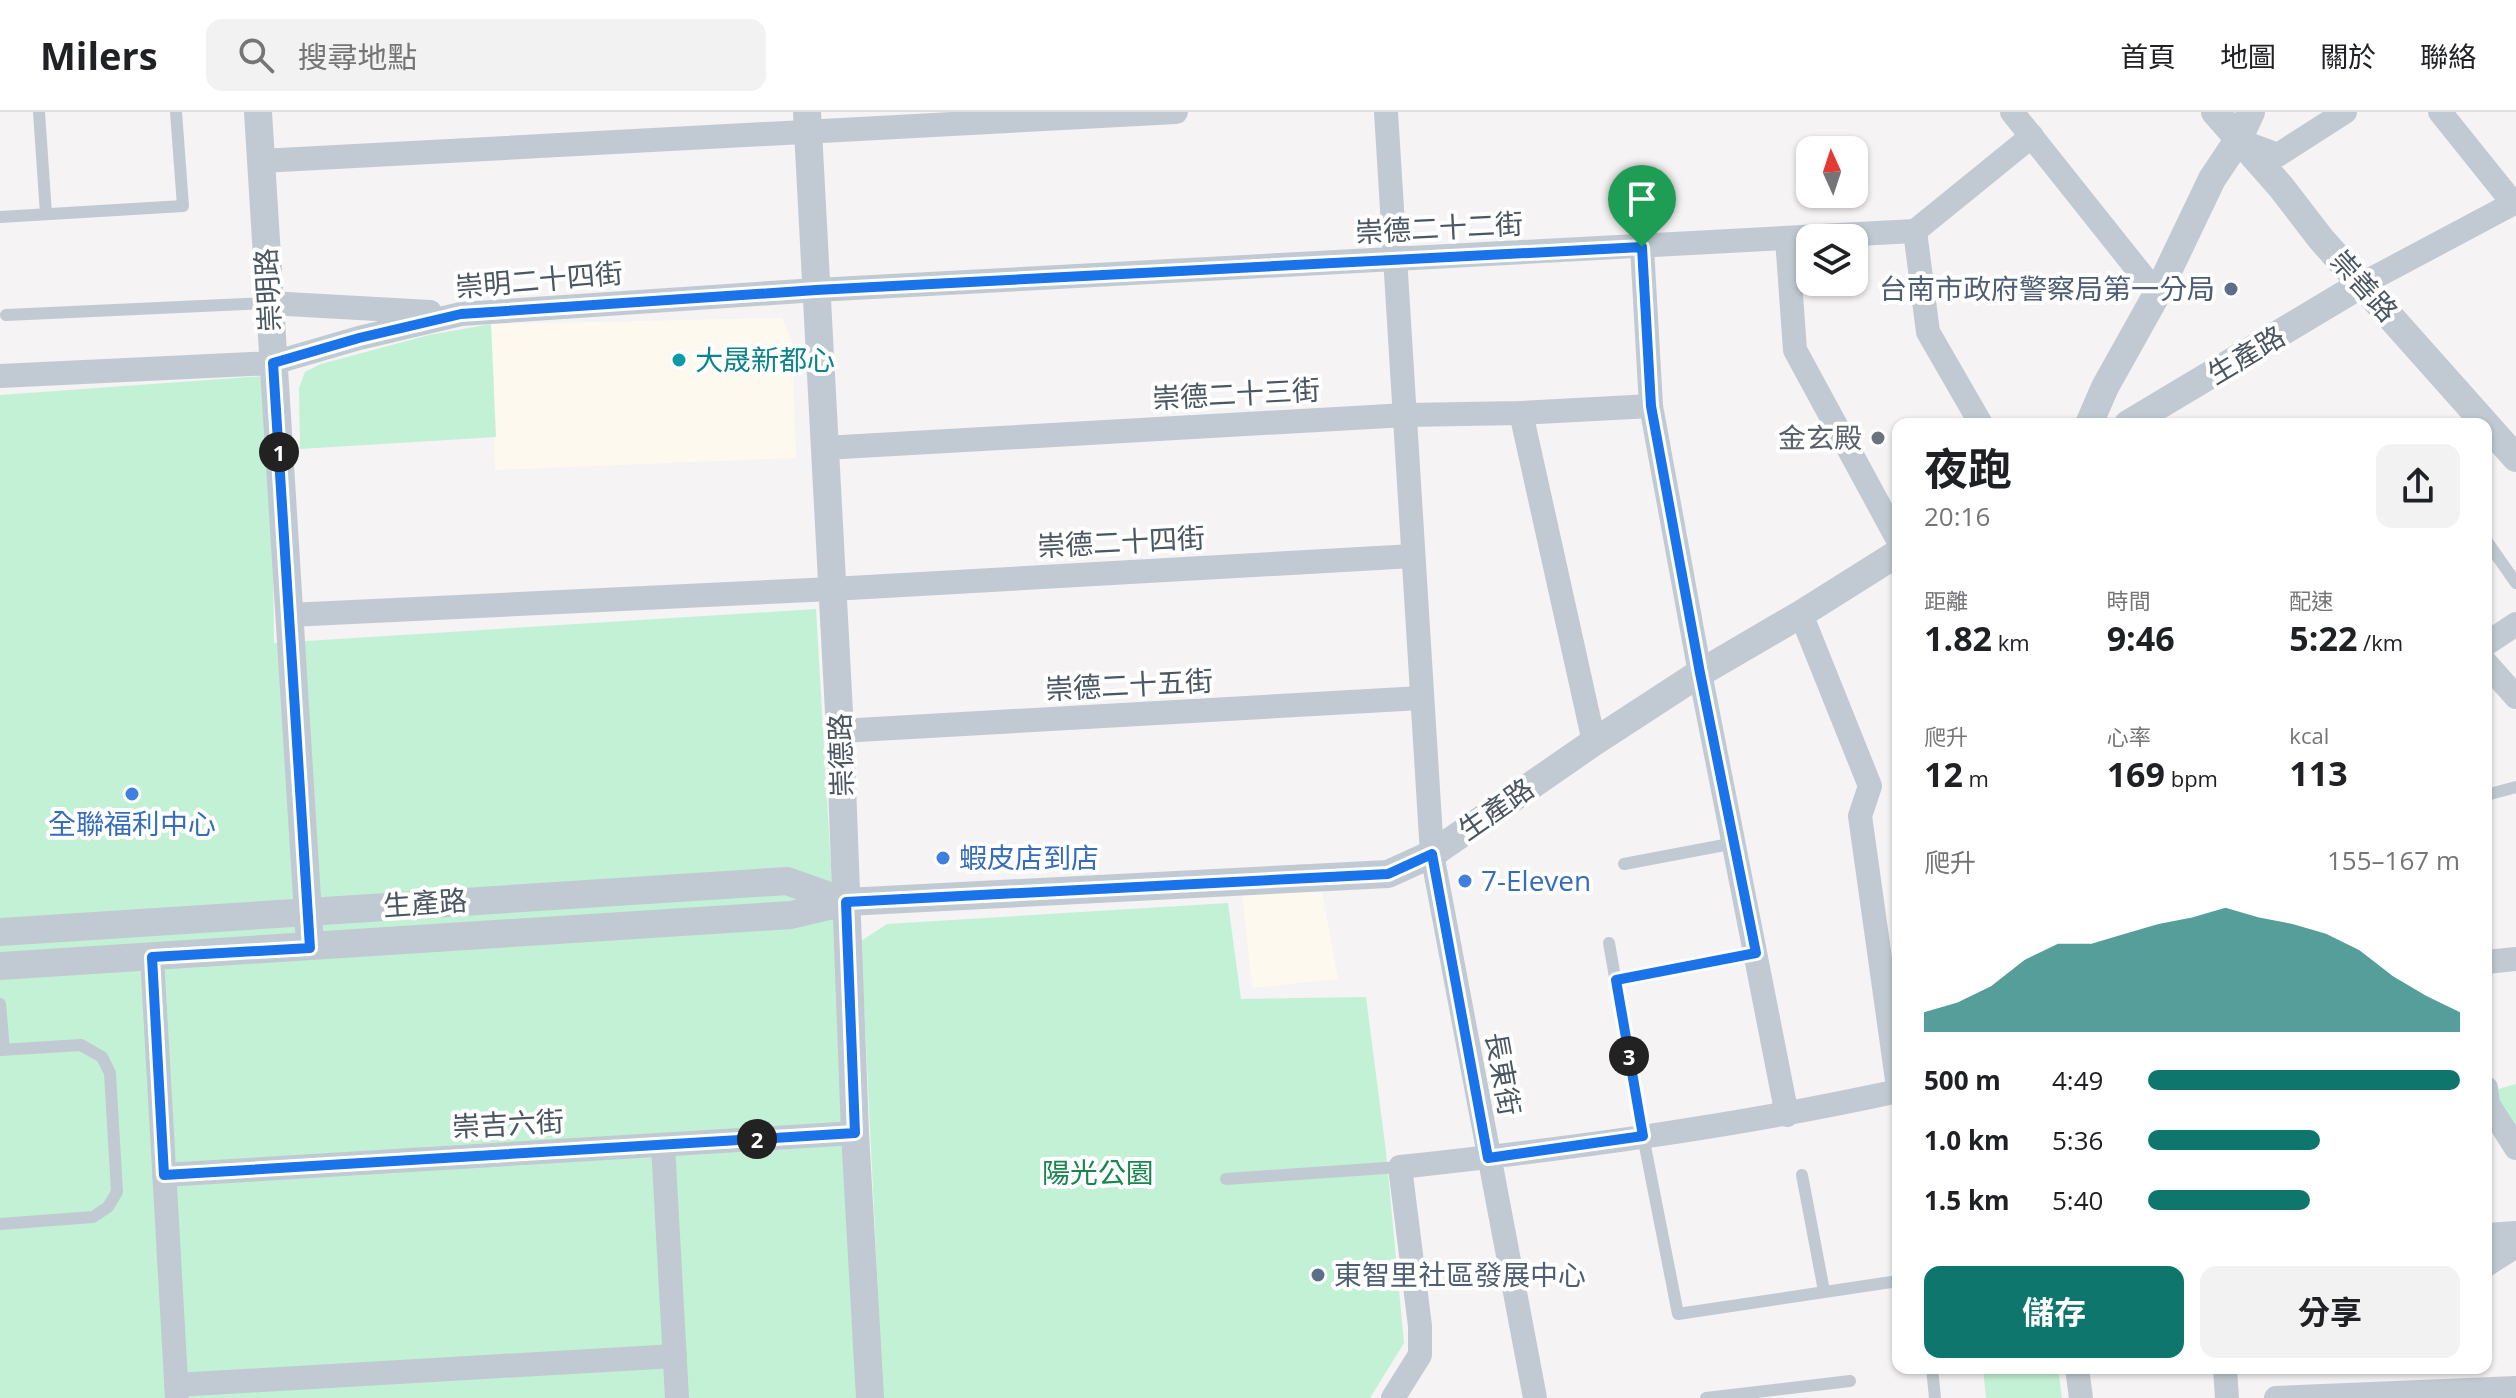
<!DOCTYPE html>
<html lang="zh-TW">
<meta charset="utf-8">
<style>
:root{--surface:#fff;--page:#f2f2f2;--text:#202124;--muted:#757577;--line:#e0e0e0;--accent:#0f766e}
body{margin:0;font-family:"Open Sans","Noto Sans TC",sans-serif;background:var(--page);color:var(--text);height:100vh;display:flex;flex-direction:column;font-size:30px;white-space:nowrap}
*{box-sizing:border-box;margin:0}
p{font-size:26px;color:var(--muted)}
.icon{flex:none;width:44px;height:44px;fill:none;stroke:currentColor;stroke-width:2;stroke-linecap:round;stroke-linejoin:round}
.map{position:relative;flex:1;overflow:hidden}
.drawer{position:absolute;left:1892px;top:306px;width:600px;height:956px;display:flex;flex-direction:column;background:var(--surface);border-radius:16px;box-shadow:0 2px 6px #0004}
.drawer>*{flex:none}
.needle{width:52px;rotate:357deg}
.buttons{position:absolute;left:1796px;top:24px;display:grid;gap:16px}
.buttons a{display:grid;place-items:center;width:72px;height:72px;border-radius:16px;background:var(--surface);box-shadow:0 2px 6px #0004;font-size:40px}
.pin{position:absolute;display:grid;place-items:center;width:68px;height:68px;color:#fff;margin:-82px -34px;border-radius:50% 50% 50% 0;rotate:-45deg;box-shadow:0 0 8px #0007}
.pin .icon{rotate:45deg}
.km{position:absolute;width:40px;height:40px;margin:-20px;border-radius:50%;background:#222;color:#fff;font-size:22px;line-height:40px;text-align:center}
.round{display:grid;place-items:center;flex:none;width:84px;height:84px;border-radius:16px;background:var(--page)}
.headline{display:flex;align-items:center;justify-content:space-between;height:136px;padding:0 32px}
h1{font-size:44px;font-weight:700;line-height:60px}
.figures{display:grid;grid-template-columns:repeat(3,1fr);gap:12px;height:136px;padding:8px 32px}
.figures div{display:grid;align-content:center}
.figures b{font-size:34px;font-weight:700}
.figures small{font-size:22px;font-weight:400}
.figures p{font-size:22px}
.chart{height:224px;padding:16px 32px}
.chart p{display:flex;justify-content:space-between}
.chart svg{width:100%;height:144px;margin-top:8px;fill:var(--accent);opacity:.7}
.primary-button{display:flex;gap:16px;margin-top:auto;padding:16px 32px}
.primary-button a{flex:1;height:92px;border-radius:16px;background:var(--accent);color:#fff;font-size:32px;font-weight:700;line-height:92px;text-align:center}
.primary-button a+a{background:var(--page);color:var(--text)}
ul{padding:0 32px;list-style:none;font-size:26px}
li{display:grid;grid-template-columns:128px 96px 1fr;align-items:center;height:60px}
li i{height:20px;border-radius:10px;background:var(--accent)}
header{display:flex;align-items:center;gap:48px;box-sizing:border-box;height:112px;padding:0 40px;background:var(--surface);border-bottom:2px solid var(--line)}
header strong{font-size:38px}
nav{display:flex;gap:44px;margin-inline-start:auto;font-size:28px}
.search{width:560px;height:72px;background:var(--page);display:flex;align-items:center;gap:20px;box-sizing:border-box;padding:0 28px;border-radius:16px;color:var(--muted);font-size:30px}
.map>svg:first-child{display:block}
</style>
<header>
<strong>Milers</strong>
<div class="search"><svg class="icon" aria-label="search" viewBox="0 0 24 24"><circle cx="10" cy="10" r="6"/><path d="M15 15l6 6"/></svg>搜尋地點</div>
<nav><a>首頁</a><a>地圖</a><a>關於</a><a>聯絡</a></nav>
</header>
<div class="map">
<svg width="2516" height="1286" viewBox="0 0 2516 1286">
<rect width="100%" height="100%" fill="#f5f3f3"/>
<!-- commercial -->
<g fill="#fdf9ef">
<path d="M782,206l10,24 4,116 -301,12 -4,-146z"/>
<path d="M1322,779l16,88 -86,9 -10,-94z"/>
</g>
<!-- green -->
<g fill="#c3f1d5">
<path d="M491,212l5,113 -196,12 -1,-61 6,-16 16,-8 108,-29z"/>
<path d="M264,264l8,103 2,164 542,-34 46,789h-862v-1003z"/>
<path d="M1228,791l13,96 125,-2 20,155 18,191 -34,55h-487l-22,-457 26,-17z"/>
<path d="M2516,972v56l-25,-49z"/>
<path d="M1983,1256h75l4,30h-76z"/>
</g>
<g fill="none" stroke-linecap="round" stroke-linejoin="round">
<!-- service -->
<g stroke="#c1cad2" stroke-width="12">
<path d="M39,0l7,102"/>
<path d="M0,105l183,-11 -7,-94"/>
<path d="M6,203l263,-12"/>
<path d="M2488,431l28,40"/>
<path d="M2486,683l30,-8"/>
<path d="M1624,752l111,-21"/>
<path d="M1609,831l34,193 35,178 220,-33"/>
<path d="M1616,868l140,-27"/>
<path d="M0,892l4,46"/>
<path d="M0,938l81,-5 21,12 8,16 7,119 -9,15 -15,10 -93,7"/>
<path d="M1802,1063l22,116"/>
<path d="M1226,1067l174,-12"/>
<path d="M1932,1256l3,30"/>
<path d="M1706,1286l144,-17"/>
</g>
<!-- minor -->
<g stroke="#c1cad2" stroke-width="24">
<path d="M1386,0l46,742 103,544"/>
<path d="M2012,0l145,182"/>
<path d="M2440,0l73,91"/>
<path d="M2240,29l38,14 67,-43"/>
<path d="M261,49l915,-49"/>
<path d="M1915,119l13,101 53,92"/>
<path d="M1787,127l8,111 103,190"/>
<path d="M1642,135l9,159 49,267 87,442"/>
<path d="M2362,172l154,-82"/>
<path d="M269,191l161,9"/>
<path d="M0,264l273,-13 86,-25 102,-24 355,-24 1099,-59 117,-95"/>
<path d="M1521,301l73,329"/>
<path d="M824,336l582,-33 115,-2 130,-7"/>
<path d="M1801,502l69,172 -10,30 38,271"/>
<path d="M289,503l543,-26 581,-33"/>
<path d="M2486,532l30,-20"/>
<path d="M2486,551l30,34"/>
<path d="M840,619l581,-33"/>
<path d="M152,845l25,441"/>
<path d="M2486,850l30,-3"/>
<path d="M2486,976l2,16 28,44"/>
<path d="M663,1033l14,253"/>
<path d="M164,1063l691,-42"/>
<path d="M2486,1123l30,-2"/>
<path d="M2486,1153l30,-19"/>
<path d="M2077,1256l4,30"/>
<path d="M2225,1256l2,30"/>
<path d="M176,1273l499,-29"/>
<path d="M1393,1286l27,-43v-29l-20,-159c167,-18 334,-40 498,-76"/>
<path d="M2276,1286l240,-10"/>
</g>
<!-- tertiary -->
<g stroke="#c1cad2" stroke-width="28">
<path d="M258,0l51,818"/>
<path d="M807,0l33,619 15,402 15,265"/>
<path d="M2215,0l66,75 40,52 195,219"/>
<path d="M2089,312l16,-37 52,-93 55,-115 26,-39 13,-28"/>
<path d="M2128,312l234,-140"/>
<path d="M0,820l787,-51 59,21"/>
<path d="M0,854l791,-51 55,-13 542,-28 44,-20 162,-112 106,-69 101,-59 97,-61"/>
</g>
</g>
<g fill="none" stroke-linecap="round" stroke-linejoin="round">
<defs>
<path id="route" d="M1642,135l9,159 49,267 56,280 -140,27 27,156 -155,22 -56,-304 -44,20 -542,28 9,231 -691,42 -12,-218 158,-9 -37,-585 86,-25 102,-24 355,-24z"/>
</defs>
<!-- route casing -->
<use href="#route" stroke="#fff" stroke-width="16"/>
<!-- route -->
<use href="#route" stroke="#1a73e8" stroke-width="10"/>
</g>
<!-- markers -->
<g fill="#5c6f8a" stroke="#fff" stroke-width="3">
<circle cx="2231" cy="177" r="8"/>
<circle cx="1318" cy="1163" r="8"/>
</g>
<circle fill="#0f9aa8" stroke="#fff" stroke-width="3" cx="679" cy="248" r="8"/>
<circle fill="#6b7280" stroke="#fff" stroke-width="3" cx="1878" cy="326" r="8"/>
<g fill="#3f7fe0" stroke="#fff" stroke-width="3">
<circle cx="132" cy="682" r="8"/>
<circle cx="943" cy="746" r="8"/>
<circle cx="1465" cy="769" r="8"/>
</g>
<g text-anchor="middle" stroke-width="8" stroke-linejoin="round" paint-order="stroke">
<!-- street labels -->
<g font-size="28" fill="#4a5661" stroke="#fff">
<text transform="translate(1439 116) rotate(-3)" y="10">崇德二十二街</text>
<text transform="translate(539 168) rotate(-5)" y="10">崇明二十四街</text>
<text transform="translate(2364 174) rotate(48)" y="10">崇善路</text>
<text transform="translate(268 178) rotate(-93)" y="10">崇明路</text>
<text transform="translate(2246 243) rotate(-31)" y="10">生產路</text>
<text transform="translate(1236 282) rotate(-3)" y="10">崇德二十三街</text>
<text transform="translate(1121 430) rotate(-3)" y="10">崇德二十四街</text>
<text transform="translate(1129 573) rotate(-3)" y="10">崇德二十五街</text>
<text transform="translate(841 643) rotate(-92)" y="10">崇德路</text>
<text transform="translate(1496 697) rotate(-35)" y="10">生產路</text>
<text transform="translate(425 791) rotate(-4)" y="10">生產路</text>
<text transform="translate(1503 962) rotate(80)" y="10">長東街</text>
<text transform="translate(508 1012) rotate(-3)" y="10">崇吉六街</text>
</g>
<!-- service labels -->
<g font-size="28" fill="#4e5e75" stroke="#fff" text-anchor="end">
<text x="2215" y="187">台南市政府警察局第一分局</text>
<text x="1334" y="1173" text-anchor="start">東智里社區發展中心</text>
</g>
<!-- culture labels -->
<g font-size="28" fill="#0d838f" stroke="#fff" text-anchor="start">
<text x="695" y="258">大晟新都心</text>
</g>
<!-- worship labels -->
<g font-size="28" fill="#5b616d" stroke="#fff" text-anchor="end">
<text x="1862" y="336">金玄殿</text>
</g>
<!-- shop labels -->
<g font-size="28" fill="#366cbe" stroke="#fff" text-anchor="start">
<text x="132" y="722" text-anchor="middle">全聯福利中心</text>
<text x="959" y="756">蝦皮店到店</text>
<text x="1481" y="779">7-Eleven</text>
</g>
<!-- park labels -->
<g font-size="28" fill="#17864f" stroke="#fff">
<text x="1098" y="1071">陽光公園</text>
</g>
</g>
</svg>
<div class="buttons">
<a><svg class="needle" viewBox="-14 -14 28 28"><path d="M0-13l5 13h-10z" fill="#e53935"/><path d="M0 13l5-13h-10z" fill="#757577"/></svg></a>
<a><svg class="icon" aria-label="layers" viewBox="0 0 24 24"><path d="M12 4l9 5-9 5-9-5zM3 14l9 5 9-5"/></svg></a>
</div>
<div class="pin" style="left:1642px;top:135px;background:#1e9e55"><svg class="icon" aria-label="arrive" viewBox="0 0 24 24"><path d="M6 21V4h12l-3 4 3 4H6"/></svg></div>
<b class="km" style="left:279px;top:340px">1</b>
<b class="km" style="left:757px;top:1027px">2</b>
<b class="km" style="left:1629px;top:944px">3</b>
<section class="drawer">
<div class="headline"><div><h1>夜跑</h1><p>20:16</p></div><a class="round"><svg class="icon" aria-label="share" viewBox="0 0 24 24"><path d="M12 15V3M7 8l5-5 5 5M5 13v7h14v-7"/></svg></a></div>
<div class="figures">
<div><p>距離</p><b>1.82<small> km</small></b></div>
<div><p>時間</p><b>9:46</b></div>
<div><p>配速</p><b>5:22<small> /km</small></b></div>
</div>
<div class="figures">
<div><p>爬升</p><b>12<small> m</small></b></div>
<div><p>心率</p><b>169<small> bpm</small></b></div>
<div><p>kcal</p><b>113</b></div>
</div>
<div class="chart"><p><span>爬升</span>155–167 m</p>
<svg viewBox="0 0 160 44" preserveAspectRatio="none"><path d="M0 44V38L10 35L20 30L30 22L40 17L50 17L60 14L70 11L80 9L90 6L100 9L110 11L120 14L130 19L140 27L150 33L160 38V44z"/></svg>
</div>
<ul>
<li><b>500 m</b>4:49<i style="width:100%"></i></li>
<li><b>1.0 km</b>5:36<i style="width:55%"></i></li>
<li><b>1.5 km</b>5:40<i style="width:52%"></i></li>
</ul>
<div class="primary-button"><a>儲存</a><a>分享</a></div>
</section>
</div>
